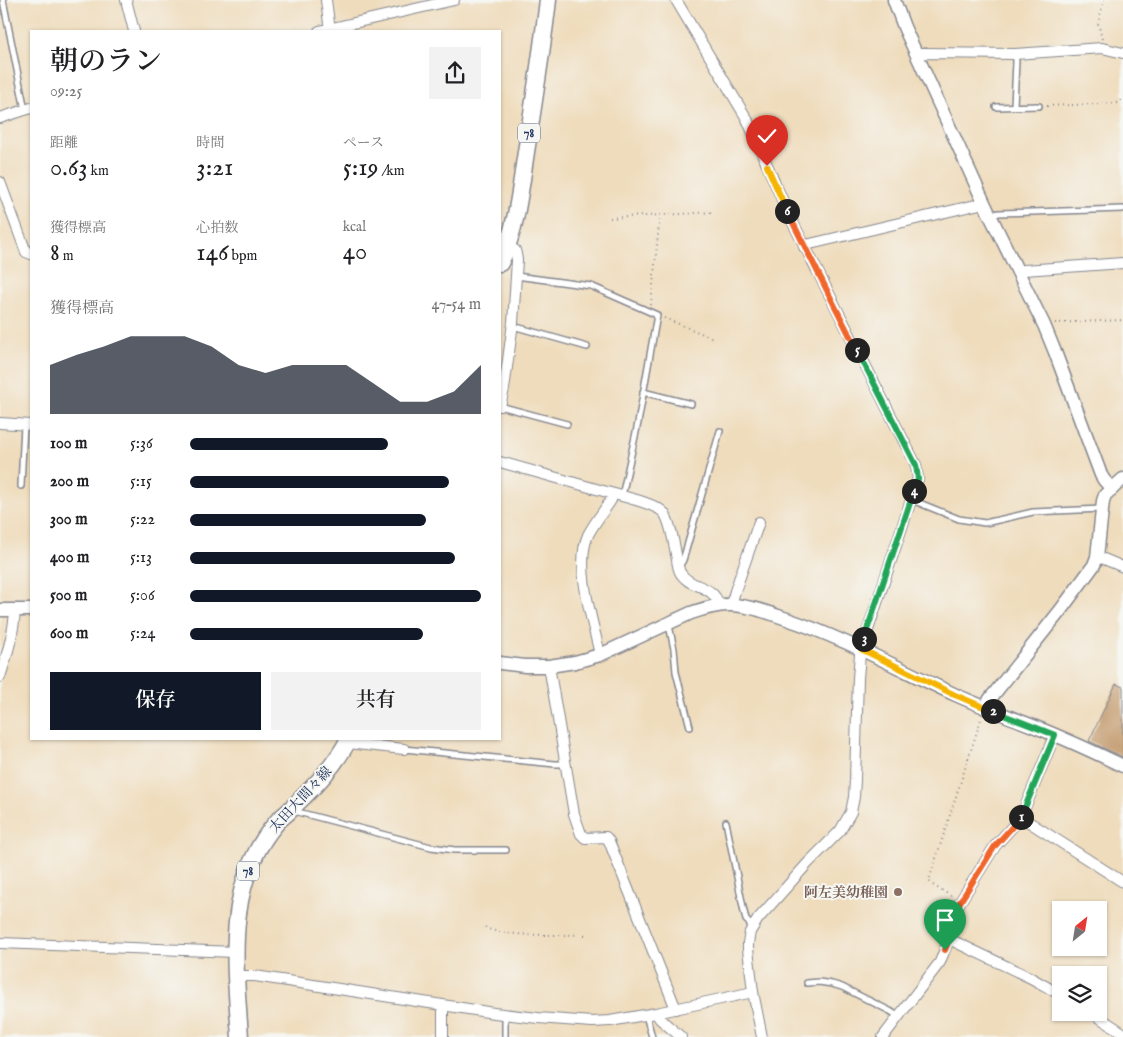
<!DOCTYPE html>
<html lang="ja">
<meta charset="utf-8">
<style>
:root{--surface:#fff;--page:#f2f2f2;--text:#202124;--muted:#757577;--accent:#111827}
body{margin:0;font-family:"IM FELL English","Noto Serif JP",serif;background:var(--page);color:var(--text);height:100vh;display:flex;flex-direction:column;font-size:19px;white-space:nowrap}
*{box-sizing:border-box;margin:0}
p{font-size:16px;color:var(--muted)}
.icon{flex:none;width:28px;height:28px;fill:none;stroke:currentColor;stroke-width:2;stroke-linecap:round;stroke-linejoin:round}
.map{position:relative;flex:1;overflow:hidden}
.sheet{position:absolute;left:30px;top:30px;width:471px;height:710px;display:flex;flex-direction:column;background:var(--surface);border-radius:0px;box-shadow:0 1px 4px #0004}
.sheet>*{flex:none}
.needle{width:32px;rotate:30deg}
.fabs{position:absolute;left:1052px;top:901px;display:grid;gap:10px}
.fabs a{display:grid;place-items:center;width:55px;height:55px;border-radius:0px;background:var(--surface);box-shadow:0 1px 4px #0004;font-size:25px}
.pin{position:absolute;display:grid;place-items:center;width:42px;height:42px;color:#fff;margin:-51px -21px;border-radius:50% 50% 50% 0;rotate:-45deg;box-shadow:0 0 5px #0007}
.pin .icon{rotate:45deg}
.km{position:absolute;width:25px;height:25px;margin:-12px;border-radius:50%;background:#222;color:#fff;font-size:14px;line-height:25px;text-align:center}
.round{display:grid;place-items:center;flex:none;width:52px;height:52px;border-radius:0px;background:var(--page)}
.headline{display:flex;align-items:center;justify-content:space-between;height:85px;padding:0 20px}
h1{font-size:28px;font-weight:600;line-height:38px}
.stats{display:grid;grid-template-columns:repeat(3,1fr);gap:8px;height:85px;padding:5px 20px}
.stats div{display:grid;align-content:center}
.stats b{font-size:25px;font-weight:600}
.stats small{font-size:14px;font-weight:400}
.stats p{font-size:14px}
.chart{height:140px;padding:10px 20px}
.chart p{display:flex;justify-content:space-between}
.chart svg{width:100%;height:90px;margin-top:5px;fill:var(--accent);opacity:.7}
.cta{display:flex;gap:10px;margin-top:auto;padding:10px 20px}
.cta a{flex:1;height:58px;border-radius:0px;background:var(--accent);color:#fff;font-size:20px;font-weight:600;line-height:58px;text-align:center}
.cta a+a{background:var(--page);color:var(--text)}
ul{padding:0 20px;list-style:none;font-size:16px}
li{display:grid;grid-template-columns:80px 60px 1fr;align-items:center;height:38px}
li i{height:12px;border-radius:6px;background:var(--accent)}
.map>svg:first-child{display:block}
</style>
<div class="map">
<svg width="1123" height="1037" viewBox="0 0 1123 1037">
<rect width="100%" height="100%" fill="#f6f6f2"/>
<filter id="ink" filterUnits="userSpaceOnUse"><feTurbulence type="fractalNoise" baseFrequency=".02" numOctaves="2"/><feDisplacementMap in="SourceGraphic" scale="10" xChannelSelector="R" yChannelSelector="G"/><feConvolveMatrix kernelMatrix="1 2 1 2 8 2 1 2 1" color-interpolation-filters="sRGB"/></filter>
<filter id="wash" filterUnits="userSpaceOnUse"><feTurbulence type="fractalNoise" baseFrequency=".0096" numOctaves="4" result="noise"/><feDisplacementMap in="SourceGraphic" scale="20" xChannelSelector="R" yChannelSelector="G"/><feGaussianBlur stdDeviation="1.12" result="paint"/><feColorMatrix in="noise" values="0 0 0 0 0 0 0 0 0 0 0 0 0 0 0 0 0 1.4 0 .05"/><feComposite in="paint" operator="in"/></filter>
<g filter="url(#wash)">
<rect width="100%" height="100%" fill="#efdcbc"/>
<g id="blocks">
<!-- building -->
<path fill="#c59e73" d="M1116,684l7,3v70l-34,-16z"/>
</g>
</g>
<g filter="url(#ink)">
<use href="#blocks" fill-opacity="0" stroke="#85868d" stroke-width="1"/>
<g fill="none" stroke-linecap="round" stroke-linejoin="round">
<defs>
<g id="service">
<path d="M3,0l22,110"/>
<path d="M1014,106l2,-45 -1,-7"/>
<path d="M996,107l43,-1"/>
<path d="M991,215l8,-2 124,-4"/>
<path d="M516,276l75,10 66,29 -19,108 -16,73"/>
<path d="M513,326l74,21"/>
<path d="M643,392l48,12"/>
<path d="M500,406l67,18"/>
<path d="M21,486l3,-61"/>
<path d="M912,500l47,19 26,4 48,-11 69,-3"/>
<path d="M679,567l4,-7 3,-10 34,-119"/>
<path d="M669,625l5,24 2,23 14,55"/>
<path d="M404,749l151,15h10"/>
<path d="M294,811l137,36 24,3h51"/>
<path d="M726,822l17,85 3,13 7,7"/>
<path d="M807,983l12,-1 13,2 10,3 48,24 8,5"/>
<path d="M505,1015v22"/>
<path d="M646,1015l6,22"/>
</g>
<g id="minor">
<path d="M126,0l8,31"/>
<path d="M326,0l4,31"/>
<path d="M676,0l71,119 41,94 128,252 2,14 -58,175 -2,24 -3,102 -1,17 -3,15 -11,19 -32,32 -50,56 -8,13 -2,11v6l5,43 9,45"/>
<path d="M319,31l135,-31"/>
<path d="M917,54l6,-1 92,1 87,-6 21,5"/>
<path d="M0,118l31,-10"/>
<path d="M0,182l26,70 5,2"/>
<path d="M804,247l6,-3 174,-41"/>
<path d="M1017,272l7,-2 99,-7"/>
<path d="M500,406l4,-17 9,-66 4,-63 -1,-6 -1,-4 -7,-3"/>
<path d="M0,423l31,2"/>
<path d="M500,462c36,10 71,20 107,30 13,4 49,11 57,21 7,9 11,36 13,47 1,5 1,11 5,15 10,14 31,9 37,30"/>
<path d="M1097,557l7,2 19,8"/>
<path d="M734,605l-1,-7 2,-7 24,-69"/>
<path d="M600,655l-2,-9c-7,-30 -23,-82 -10,-111 6,-12 16,-24 23,-35l2,-6"/>
<path d="M549,666l25,148 7,20 4,4 21,-1 3,4 67,168"/>
<path d="M0,677c7,-22 14,-45 15,-67"/>
<path d="M348,741l8,3 48,5"/>
<path d="M1021,817l102,65"/>
<path d="M949,939l82,39 30,17"/>
<path d="M0,943l235,9"/>
<path d="M236,976h19l239,37 44,5 54,4 18,-1 46,-8 97,-21"/>
<path d="M443,1005v32"/>
<path d="M1091,1012l32,21"/>
<path d="M656,1013l4,6 21,18"/>
<path d="M883,1037l57,-75 9,-23 6,-29 40,-64 26,-29 34,-82"/>
</g>
<g id="tertiary">
<path d="M894,0l10,27 82,180 58,118 11,27 46,123 3,5 8,9"/>
<path d="M0,610h31"/>
<path d="M500,663l25,3h24l26,-4 25,-7 91,-42c14,-5 27,-9 41,-8 19,1 37,8 55,14 59,20 112,50 169,76 22,10 44,18 67,27 34,13 67,28 100,44"/>
<path d="M985,708l5,-9 70,-88 34,-46 3,-8 6,-56 2,-6 18,-16"/>
</g>
<g id="primary">
<path d="M500,263c17,-35 20,-73 26,-111 8,-51 16,-101 22,-152"/>
<path d="M240,1037c-5,-74 -16,-154 37,-215 4,-5 10,-8 14,-13 22,-21 44,-43 58,-70"/>
</g>
</defs>
<!-- service casing -->
<use href="#service" stroke="#85868d" stroke-width="8"/>
<!-- minor casing -->
<use href="#minor" stroke="#85868d" stroke-width="12"/>
<!-- tertiary casing -->
<use href="#tertiary" stroke="#85868d" stroke-width="15"/>
<!-- primary casing -->
<use href="#primary" stroke="#85868d" stroke-width="19"/>
<!-- path -->
<g stroke="#85868d" stroke-width="2" stroke-dasharray="1 4" stroke-linecap="butt">
<path d="M1102,39l-4,-16 6,-23"/>
<path d="M1047,106l72,-3 4,-5"/>
<path d="M610,218l104,-6"/>
<path d="M651,305l9,-90"/>
<path d="M664,318l49,20"/>
<path d="M1055,323l68,-3"/>
<path d="M951,896l-20,-12 -2,-4 52,-161"/>
<path d="M485,927c15,11 82,7 103,8"/>
</g>
<!-- service -->
<use href="#service" stroke="#fff" stroke-width="5"/>
<!-- minor -->
<use href="#minor" stroke="#fff" stroke-width="10"/>
<!-- tertiary -->
<use href="#tertiary" stroke="#fff" stroke-width="12"/>
<!-- primary -->
<use href="#primary" stroke="#fff" stroke-width="16"/>
</g>
</g>
<g fill="none" stroke-linecap="round" stroke-linejoin="round" filter="url(#ink)">
<defs>
<path id="split-1" d="M945,950l4,-11 6,-29 40,-64 26,-29"/>
<path id="split-2" d="M993,711l62,24 -34,82"/>
<path id="split-3" d="M864,639l-3,10 94,46 38,16"/>
<path id="split-4" d="M864,639l50,-148"/>
<path id="split-5" d="M857,350l59,115 2,14 -4,12"/>
<path id="split-6" d="M787,211l70,139"/>
<path id="split-7" d="M767,166l20,45"/>
</defs>
<!-- split-1 casing -->
<use href="#split-1" stroke="#fff" stroke-width="10"/>
<!-- split-2 casing -->
<use href="#split-2" stroke="#fff" stroke-width="10"/>
<!-- split-3 casing -->
<use href="#split-3" stroke="#fff" stroke-width="10"/>
<!-- split-4 casing -->
<use href="#split-4" stroke="#fff" stroke-width="10"/>
<!-- split-5 casing -->
<use href="#split-5" stroke="#fff" stroke-width="10"/>
<!-- split-6 casing -->
<use href="#split-6" stroke="#fff" stroke-width="10"/>
<!-- split-7 casing -->
<use href="#split-7" stroke="#fff" stroke-width="10"/>
<!-- split-1 -->
<use href="#split-1" stroke="#f0652b" stroke-width="6"/>
<!-- split-2 -->
<use href="#split-2" stroke="#22a559" stroke-width="6"/>
<!-- split-3 -->
<use href="#split-3" stroke="#f5b400" stroke-width="6"/>
<!-- split-4 -->
<use href="#split-4" stroke="#22a559" stroke-width="6"/>
<!-- split-5 -->
<use href="#split-5" stroke="#22a559" stroke-width="6"/>
<!-- split-6 -->
<use href="#split-6" stroke="#f0652b" stroke-width="6"/>
<!-- split-7 -->
<use href="#split-7" stroke="#f5b400" stroke-width="6"/>
</g>
<!-- markers -->
<circle fill="#8d6e63" stroke="#f6f6f2" stroke-width="2" cx="898" cy="892" r="5"/>
<g text-anchor="middle" stroke-width="4" stroke-linejoin="round" paint-order="stroke">
<!-- shield labels -->
<g fill="#f6f6f2" stroke="#5d6b8a" stroke-width="1">
<rect x="518" y="123.5" width="22" height="19" rx="4"/>
<rect x="237" y="861.5" width="22" height="19" rx="4"/>
</g>
<g font-size="12" font-weight="bold" fill="#1b2f5e">
<text x="529" y="137">78</text>
<text x="248" y="875">78</text>
</g>
<!-- street labels -->
<g font-size="14" fill="#1b2f5e" stroke="#f6f6f2">
<text transform="translate(300 799) rotate(-47)" y="5">太田大間々線</text>
</g>
<!-- education labels -->
<g font-size="14" font-weight="bold" fill="#785e54" stroke="#f6f6f2" text-anchor="end">
<text x="888" y="897">阿左美幼稚園</text>
</g>
</g>
</svg>
<div class="fabs">
<a><svg class="needle" viewBox="-14 -14 28 28"><path d="M0-13l5 13h-10z" fill="#e53935"/><path d="M0 13l5-13h-10z" fill="#757577"/></svg></a>
<a><svg class="icon" aria-label="layers" viewBox="0 0 24 24"><path d="M12 4l9 5-9 5-9-5zM3 14l9 5 9-5"/></svg></a>
</div>
<div class="pin" style="left:945px;top:950px;background:#1e9e55"><svg class="icon" aria-label="arrive" viewBox="0 0 24 24"><path d="M6 21V4h12l-3 4 3 4H6"/></svg></div>
<div class="pin" style="left:767px;top:166px;background:#d93025"><svg class="icon" aria-label="check" viewBox="0 0 24 24"><path d="M5 12l5 5 9-10"/></svg></div>
<b class="km" style="left:1021px;top:817px">1</b>
<b class="km" style="left:993px;top:711px">2</b>
<b class="km" style="left:864px;top:639px">3</b>
<b class="km" style="left:914px;top:491px">4</b>
<b class="km" style="left:857px;top:350px">5</b>
<b class="km" style="left:787px;top:211px">6</b>
<section class="sheet">
<div class="headline"><div><h1>朝のラン</h1><p>09:25</p></div><a class="round"><svg class="icon" aria-label="share" viewBox="0 0 24 24"><path d="M12 15V3M7 8l5-5 5 5M5 13v7h14v-7"/></svg></a></div>
<div class="stats">
<div><p>距離</p><b>0.63<small> km</small></b></div>
<div><p>時間</p><b>3:21</b></div>
<div><p>ペース</p><b>5:19<small> /km</small></b></div>
</div>
<div class="stats">
<div><p>獲得標高</p><b>8<small> m</small></b></div>
<div><p>心拍数</p><b>146<small> bpm</small></b></div>
<div><p>kcal</p><b>40</b></div>
</div>
<div class="chart"><p><span>獲得標高</span>47–54 m</p>
<svg viewBox="0 0 160 44" preserveAspectRatio="none"><path d="M0 44V20L10 15L20 11L30 6L40 6L50 6L60 11L70 20L80 24L90 20L100 20L110 20L120 29L130 38L140 38L150 33L160 20V44z"/></svg>
</div>
<ul>
<li><b>100 m</b>5:36<i style="width:68%"></i></li>
<li><b>200 m</b>5:15<i style="width:89%"></i></li>
<li><b>300 m</b>5:22<i style="width:81%"></i></li>
<li><b>400 m</b>5:13<i style="width:91%"></i></li>
<li><b>500 m</b>5:06<i style="width:100%"></i></li>
<li><b>600 m</b>5:24<i style="width:80%"></i></li>
</ul>
<div class="cta"><a>保存</a><a>共有</a></div>
</section>
</div>
